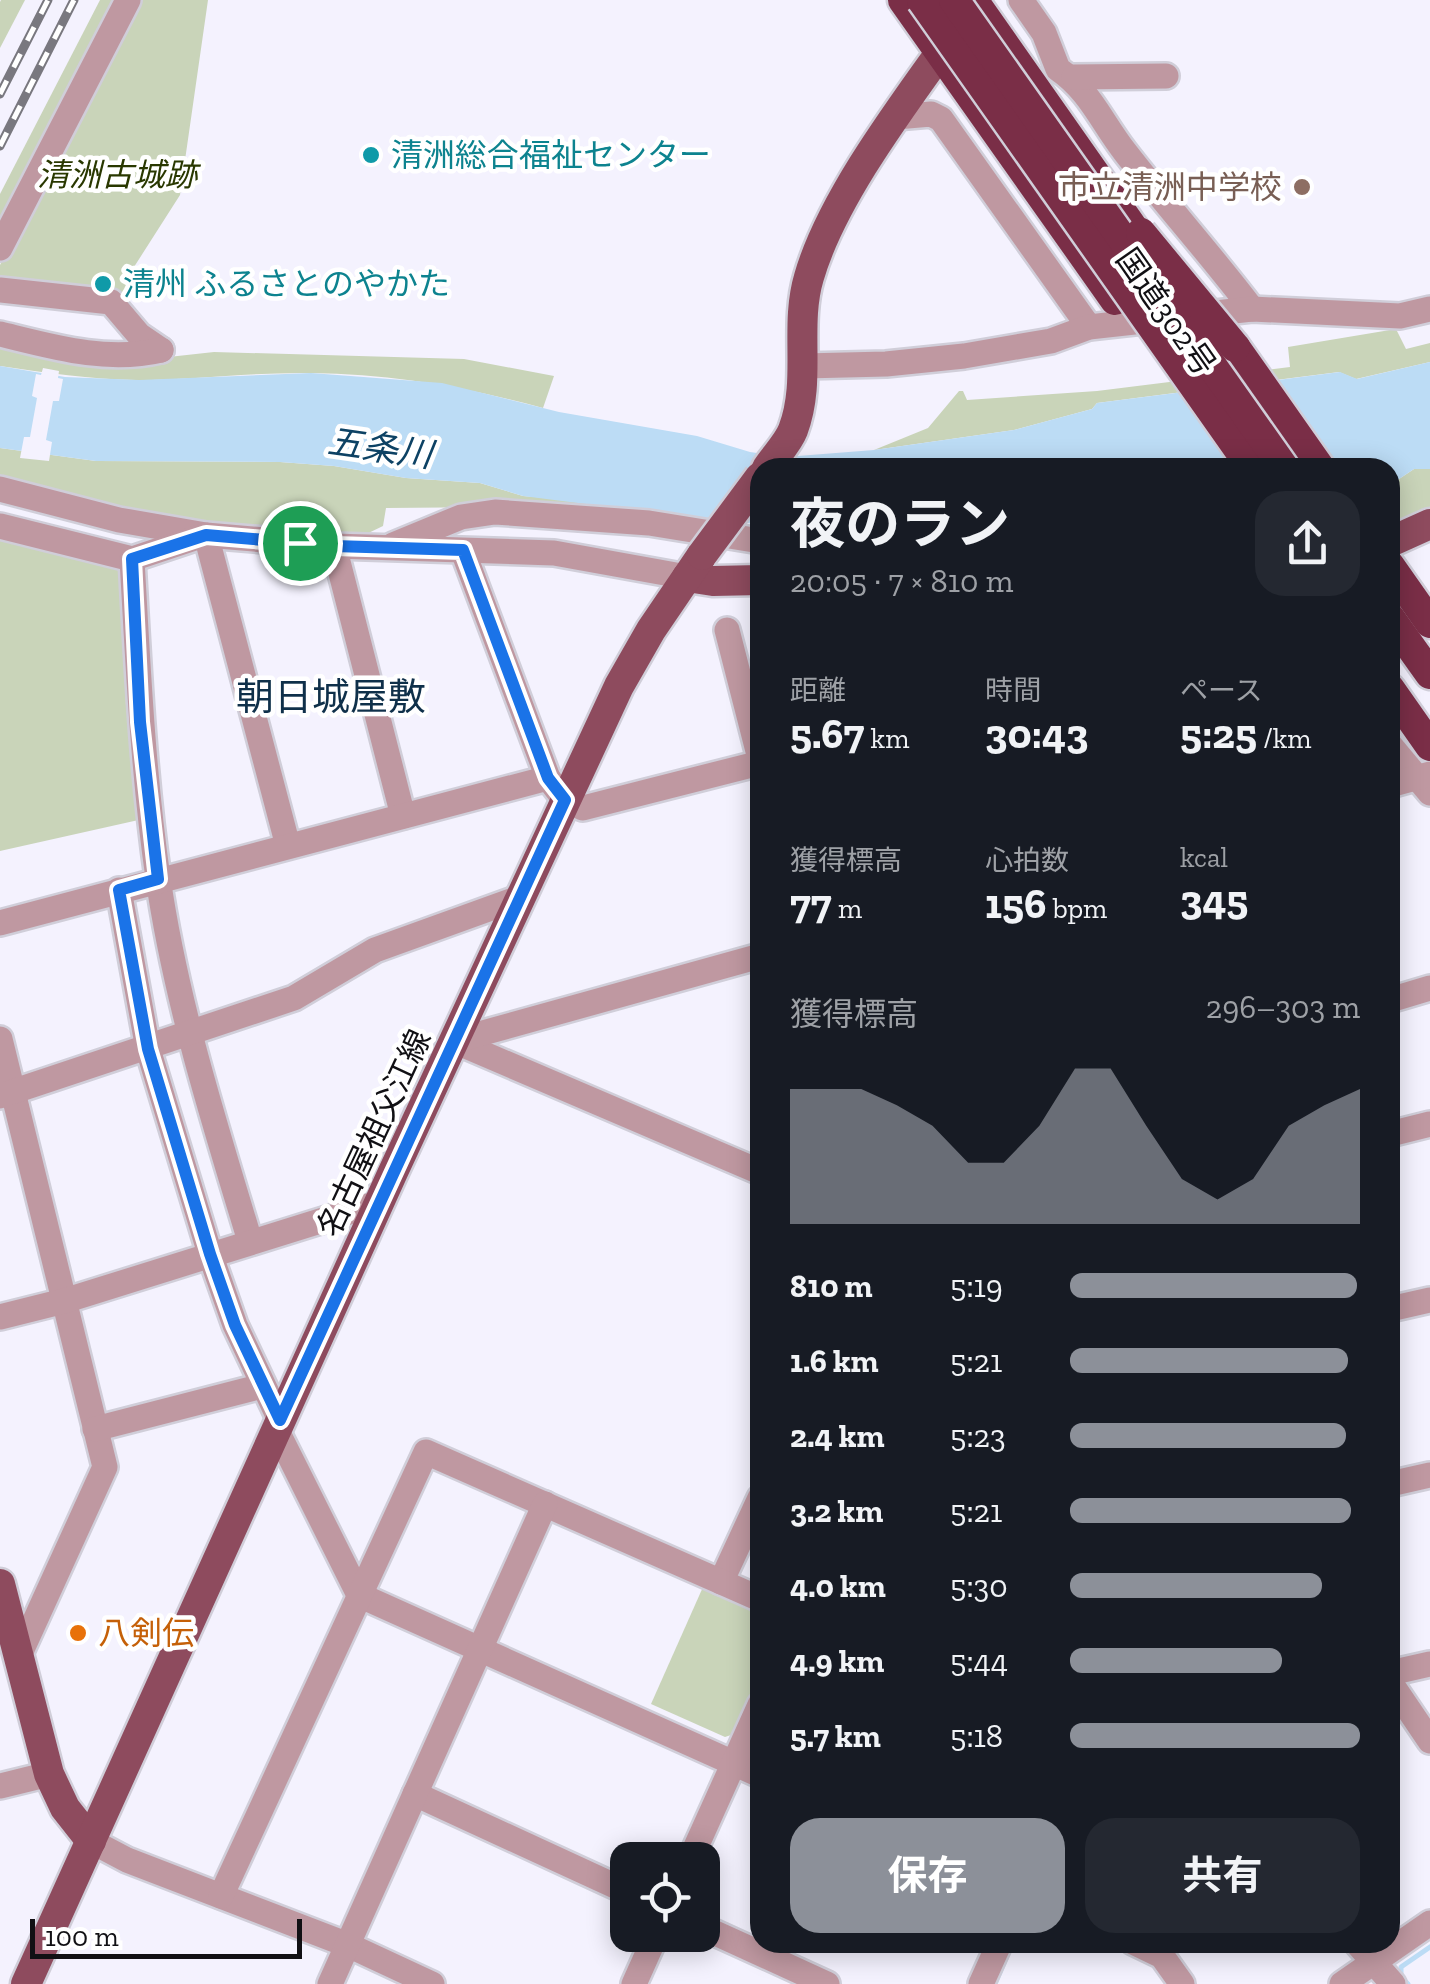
<!DOCTYPE html>
<html lang="ja">
<meta charset="utf-8">
<style>
:root{--surface:#171b24;--page:#242831;--text:#f1f3f6;--muted:#9ea1a6;--accent:#8c9099}
body{margin:0;font-family:"Zilla Slab","Noto Sans JP",serif;background:var(--page);color:var(--text);height:100vh;display:flex;flex-direction:column;font-size:38px;white-space:nowrap}
*{box-sizing:border-box;margin:0}
p{font-size:32px;color:var(--muted)}
.icon{flex:none;width:55px;height:55px;fill:none;stroke:currentColor;stroke-width:2;stroke-linecap:round;stroke-linejoin:round}
.map{position:relative;flex:1;overflow:hidden}
.details{position:absolute;left:750px;top:458px;width:650px;height:1495px;display:flex;flex-direction:column;background:var(--surface);border-radius:30px;box-shadow:0 5px 25px #0003}
.details>*{flex:none}
.controls{position:absolute;left:610px;top:1842px;display:grid;gap:20px}
.controls a{display:grid;place-items:center;width:110px;height:110px;border-radius:20px;background:var(--surface);box-shadow:0 5px 25px #0003;font-size:50px}
.scale{position:absolute;left:30px;bottom:25px;width:272px;box-sizing:border-box;padding-left:10px;border:5px solid #111014;border-top:0;font-size:28px;line-height:35px;white-space:nowrap;color:#111014;-webkit-text-stroke:8px #fff;paint-order:stroke}
.pin{position:absolute;display:grid;place-items:center;width:85px;height:85px;color:#fff;margin:-42px;border:5px solid #fff;border-radius:50%;box-shadow:0 2px 10px #0007}
.round{display:grid;place-items:center;flex:none;width:105px;height:105px;border-radius:30px;background:var(--page)}
.summary{display:flex;align-items:center;justify-content:space-between;height:170px;padding:0 40px}
h1{font-size:55px;font-weight:700;line-height:75px}
.metrics{display:grid;grid-template-columns:repeat(3,1fr);gap:15px;height:170px;padding:10px 40px}
.metrics div{display:grid;align-content:center}
.metrics b{font-size:42px;font-weight:700}
.metrics small{font-size:28px;font-weight:400}
.metrics p{font-size:28px}
.chart{height:280px;padding:20px 40px}
.chart p{display:flex;justify-content:space-between}
.chart svg{width:100%;height:180px;margin-top:10px;fill:var(--accent);opacity:.7}
.action{display:flex;gap:20px;margin-top:auto;padding:20px 40px}
.action a{flex:1;height:115px;border-radius:30px;background:var(--accent);color:#fff;font-size:40px;font-weight:700;line-height:115px;text-align:center}
.action a+a{background:var(--page);color:var(--text)}
ul{padding:0 40px;list-style:none;font-size:32px}
li{display:grid;grid-template-columns:160px 120px 1fr;align-items:center;height:75px}
li i{height:25px;border-radius:12px;background:var(--accent)}
.map>svg:first-child{display:block}
</style>
<div class="map">
<svg width="1430" height="1984" viewBox="0 0 1430 1984">
<rect width="100%" height="100%" fill="#f4f2fe"/>
<!-- green -->
<g fill="#c9d4b9">
<path d="M1,0h24l-25,48v-46z"/>
<path d="M100,0h20l-120,238v-44z"/>
<path d="M133,0h75l-28,195 -46,72 -11,27 -77,-13 -28,7 -18,-4v-19z"/>
<path d="M1396,329l10,20 24,-6v19l-74,17 -17,-7 -242,31 -5,6 -78,21 -140,20 54,-22 31,-37h4l4,9 130,-9 193,-24 -2,-20z"/>
<path d="M0,340l105,24 109,-12 250,7 90,17 -11,32c-78,-21 -151,-34 -232,-35 -58,-1 -117,7 -175,7 -46,-1 -90,-7 -136,-14z"/>
<path d="M0,448l96,13 184,1 54,4 72,12 74,5 43,13 63,5 76,15 -161,-9 -115,1 -3,18 -25,12 -191,-17 -167,-43z"/>
<path d="M1414,469h16v41l-40,19v-44z"/>
<path d="M0,533l118,27 6,13 2,134 17,112 -143,32z"/>
<path d="M703,1587l57,25v65l-26,57 -9,3 -74,-33z"/>
</g>
<!-- water -->
<path fill="#bcdcf5" d="M1430,362v107h-16l-24,16v-17h-630v53l-18,3 -219,-28 -43,-13 -74,-5 -72,-12 -54,-4 -184,-1 -96,-13v-82l65,11 74,3 172,-7 131,10 117,29 138,24 53,16 35,5 89,-7 140,-20 78,-21 5,-6 243,-31 17,7z"/>
<!-- pier -->
<path fill="#f4f2fe" d="M43,368l16,3 -1,7 5,1 -4,22h-6l-7,39 6,2 -3,19 -29,-3 4,-21h6l7,-39 -5,-2 4,-22 5,1z"/>
<g fill="none" stroke-linecap="round" stroke-linejoin="round">
<!-- stream -->
<g stroke="#bcdcf5" stroke-width="5">
<path d="M1390,1642l3,14"/>
<path d="M995,1984l18,-42"/>
<path d="M1408,1984l-7,-7v-10l29,-20"/>
</g>
<defs>
<g id="minor">
<path d="M1021,0l23,33 14,36c32,22 43,52 67,83 41,53 86,103 127,157"/>
<path d="M1074,77l92,-1"/>
<path d="M896,117l35,-3 10,5 148,208"/>
<path d="M0,248l128,-248"/>
<path d="M0,290l111,12 28,33 22,15"/>
<path d="M0,334c53,13 107,29 161,16"/>
<path d="M804,366l82,-2 78,-8 87,-15 38,-14 163,-18 148,7 30,-7"/>
<path d="M0,489l119,31 87,15 128,11 220,7 133,24"/>
<path d="M0,526l132,33 69,-23"/>
<path d="M206,535l82,311"/>
<path d="M393,545l68,-28 34,-5 154,11 111,18"/>
<path d="M334,546l69,270"/>
<path d="M463,551l85,227"/>
<path d="M132,559c6,107 11,214 26,319 18,124 56,244 92,363"/>
<path d="M727,630l33,129"/>
<path d="M1390,745l40,48"/>
<path d="M1390,785l40,-11"/>
<path d="M119,890l29,159 62,205 25,71 45,95"/>
<path d="M0,923l548,-145 17,22 18,8 177,-45"/>
<path d="M1390,1000l40,-12"/>
<path d="M0,1039l105,428 -87,191"/>
<path d="M454,1041l306,131"/>
<path d="M454,1041l306,-85"/>
<path d="M0,1096l294,-98 81,-48 144,-52"/>
<path d="M1390,1134l40,-10"/>
<path d="M1390,1309l40,-9"/>
<path d="M0,1317l64,-16 317,-99"/>
<path d="M95,1429l167,-43"/>
<path d="M276,1429l83,166 401,180"/>
<path d="M1390,1484l40,-9"/>
<path d="M721,1582l39,-84"/>
<path d="M1390,1673l40,-9"/>
<path d="M1390,1682l40,59"/>
<path d="M0,1786l49,-12"/>
<path d="M415,1794l213,98"/>
<path d="M91,1841l36,19 221,85 84,39"/>
<path d="M690,1860l70,-155"/>
<path d="M221,1896l205,-444 334,147"/>
<path d="M702,1927l125,57"/>
<path d="M1133,1942l29,14 20,28"/>
<path d="M1356,1942l37,42"/>
<path d="M330,1984l215,-480"/>
<path d="M634,1984l22,-49"/>
<path d="M981,1984l19,-42"/>
<path d="M1342,1984l88,-61"/>
</g>
<g id="major">
<path d="M767,468c8,-12 21,-25 26,-38 19,-50 1,-103 16,-153 23,-80 97,-176 146,-245"/>
<path d="M1390,542l40,-18"/>
<path d="M687,577l26,4 47,-1"/>
<path d="M0,1584l49,190 16,34 26,33"/>
<path d="M26,1984l367,-812 226,-486 32,-56 51,-75"/>
</g>
<g id="highway">
<path d="M903,0l212,300"/>
<path d="M973,0l179,255"/>
<path d="M1235,347l85,121"/>
<path d="M1390,566l40,57"/>
<path d="M1390,618l40,56"/>
<path d="M1390,689l40,57"/>
</g>
</defs>
<!-- minor casing -->
<use href="#minor" stroke="#d0ced9" stroke-width="30"/>
<!-- major casing -->
<use href="#major" stroke="#d0ced9" stroke-width="35"/>
<!-- highway casing -->
<use href="#highway" stroke="#d0ced9" stroke-width="35"/>
<!-- minor -->
<use href="#minor" stroke="#bf98a1" stroke-width="25"/>
<!-- major -->
<use href="#major" stroke="#8e4b5e" stroke-width="30"/>
<!-- highway -->
<use href="#highway" stroke="#7a2e47" stroke-width="30"/>
<defs>
<g id="rail">
<path d="M0,94l48,-94"/>
<path d="M0,146l74,-146"/>
</g>
</defs>
<!-- rail casing -->
<use href="#rail" stroke="#79787f" stroke-width="9"/>
<!-- rail -->
<use href="#rail" stroke="#fff" stroke-width="5" stroke-dasharray="15" stroke-linecap="butt"/>
<defs>
<path id="major-bridge" d="M702,555l58,-78"/>
<g id="highway-bridge">
<path d="M922,0l330,468"/>
<path d="M954,0l330,468"/>
<path d="M1141,233l94,114"/>
</g>
</defs>
<!-- major-bridge casing -->
<use href="#major-bridge" stroke="#d0ced9" stroke-width="35" stroke-linecap="butt"/>
<!-- highway-bridge casing -->
<use href="#highway-bridge" stroke="#d0ced9" stroke-width="35" stroke-linecap="butt"/>
<!-- major-bridge -->
<use href="#major-bridge" stroke="#8e4b5e" stroke-width="30"/>
<!-- highway-bridge -->
<use href="#highway-bridge" stroke="#7a2e47" stroke-width="30"/>
</g>
<g fill="none" stroke-linecap="round" stroke-linejoin="round">
<defs>
<path id="route" d="M206,535l128,11 129,4 85,228 17,22 -285,620 -45,-95 -25,-71 -62,-205 -29,-159 39,-11 -18,-157 -8,-163z"/>
</defs>
<!-- route casing -->
<use href="#route" stroke="#fff" stroke-width="20"/>
<!-- route -->
<use href="#route" stroke="#1a73e8" stroke-width="12"/>
</g>
<!-- markers -->
<g fill="#0f9aa8" stroke="#fff" stroke-width="4">
<circle cx="371" cy="155" r="10"/>
<circle cx="103" cy="284" r="10"/>
</g>
<circle fill="#8d6e63" stroke="#fff" stroke-width="4" cx="1302" cy="187" r="10"/>
<circle fill="#e8710a" stroke="#fff" stroke-width="4" cx="78" cy="1633" r="10"/>
<g text-anchor="middle" stroke-width="9" stroke-linejoin="round" paint-order="stroke">
<!-- culture labels -->
<g font-size="32" fill="#0d838f" stroke="#fff" text-anchor="start">
<text x="391" y="166">清洲総合福祉センター</text>
<text x="123" y="295">清州 ふるさとのやかた</text>
</g>
<!-- park labels -->
<g font-size="32" font-style="italic" fill="#293800" stroke="#fff">
<text x="117" y="186">清洲古城跡</text>
</g>
<!-- education labels -->
<g font-size="32" fill="#785e54" stroke="#fff" text-anchor="end">
<text x="1282" y="198">市立清洲中学校</text>
</g>
<!-- street labels -->
<g font-size="32" fill="#111014" stroke="#fff">
<text transform="translate(1166 312) rotate(55)" y="11">国道302号</text>
<text transform="translate(374 1133) rotate(-65)" y="11">名古屋祖父江線</text>
</g>
<!-- food labels -->
<g font-size="32" fill="#c56008" stroke="#fff" text-anchor="start">
<text x="98" y="1644">八剣伝</text>
</g>
<!-- water labels -->
<g font-size="35" font-style="italic" fill="#0d4264" stroke="#fff">
<text transform="translate(380 448) rotate(8)" y="12">五条川</text>
</g>
<!-- quarter labels -->
<g font-size="38" fill="#0f304a" stroke="#fff">
<text x="331" y="710">朝日城屋敷</text>
</g>
</g>
</svg>
<div class="controls">
<a><svg class="icon" aria-label="locate" viewBox="0 0 24 24"><circle cx="12" cy="12" r="6"/><path d="M12 2v4M12 18v4M2 12h4M18 12h4"/></svg></a>
</div>
<div class="scale">100 m</div>
<div class="pin" style="left:300px;top:543px;background:#1e9e55"><svg class="icon" aria-label="arrive" viewBox="0 0 24 24"><path d="M6 21V4h12l-3 4 3 4H6"/></svg></div>
<section class="details">
<div class="summary"><div><h1>夜のラン</h1><p>20:05 · 7 × 810 m</p></div><a class="round"><svg class="icon" aria-label="share" viewBox="0 0 24 24"><path d="M12 15V3M7 8l5-5 5 5M5 13v7h14v-7"/></svg></a></div>
<div class="metrics">
<div><p>距離</p><b>5.67<small> km</small></b></div>
<div><p>時間</p><b>30:43</b></div>
<div><p>ペース</p><b>5:25<small> /km</small></b></div>
</div>
<div class="metrics">
<div><p>獲得標高</p><b>77<small> m</small></b></div>
<div><p>心拍数</p><b>156<small> bpm</small></b></div>
<div><p>kcal</p><b>345</b></div>
</div>
<div class="chart"><p><span>獲得標高</span>296–303 m</p>
<svg viewBox="0 0 160 44" preserveAspectRatio="none"><path d="M0 44V11L10 11L20 11L30 15L40 20L50 29L60 29L70 20L80 6L90 6L100 20L110 33L120 38L130 33L140 20L150 15L160 11V44z"/></svg>
</div>
<ul>
<li><b>810 m</b>5:19<i style="width:99%"></i></li>
<li><b>1.6 km</b>5:21<i style="width:96%"></i></li>
<li><b>2.4 km</b>5:23<i style="width:95%"></i></li>
<li><b>3.2 km</b>5:21<i style="width:97%"></i></li>
<li><b>4.0 km</b>5:30<i style="width:87%"></i></li>
<li><b>4.9 km</b>5:44<i style="width:73%"></i></li>
<li><b>5.7 km</b>5:18<i style="width:100%"></i></li>
</ul>
<div class="action"><a>保存</a><a>共有</a></div>
</section>
</div>
